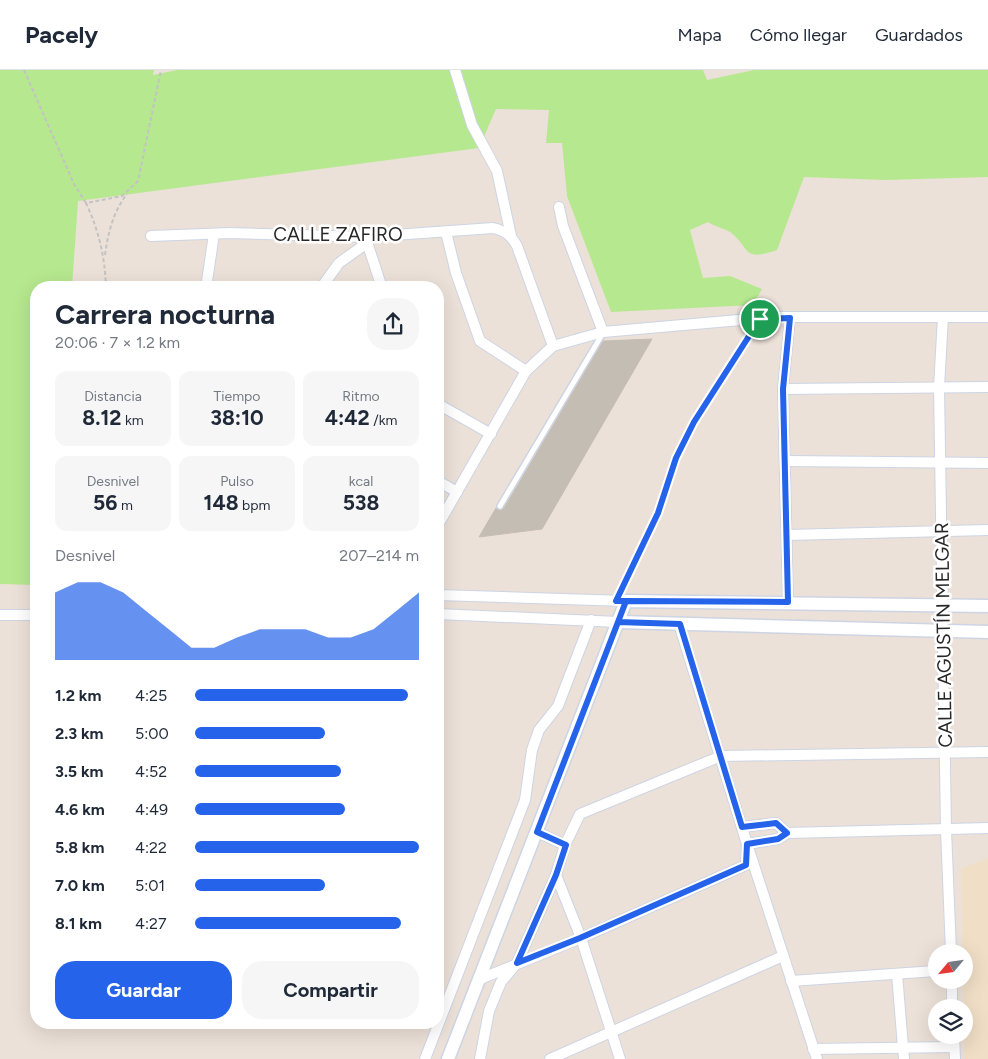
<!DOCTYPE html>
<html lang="es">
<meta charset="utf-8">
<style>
:root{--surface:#fff;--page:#f6f6f7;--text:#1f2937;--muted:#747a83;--line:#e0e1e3;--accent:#2563eb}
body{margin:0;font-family:Figtree,sans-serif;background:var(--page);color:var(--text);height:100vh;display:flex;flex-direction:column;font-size:19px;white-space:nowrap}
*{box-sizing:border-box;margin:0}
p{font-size:16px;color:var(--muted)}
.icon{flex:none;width:28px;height:28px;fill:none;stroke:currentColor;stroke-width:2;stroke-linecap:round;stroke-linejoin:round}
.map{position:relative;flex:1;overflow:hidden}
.details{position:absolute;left:30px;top:211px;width:414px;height:748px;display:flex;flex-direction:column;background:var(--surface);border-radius:20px;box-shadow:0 5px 20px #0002}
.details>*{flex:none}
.needle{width:32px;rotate:241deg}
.tools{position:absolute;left:928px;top:874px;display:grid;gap:10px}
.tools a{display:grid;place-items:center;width:45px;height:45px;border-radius:50%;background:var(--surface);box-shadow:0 5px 20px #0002;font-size:25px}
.pin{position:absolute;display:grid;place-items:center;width:42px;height:42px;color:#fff;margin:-21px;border:2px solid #fff;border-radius:50%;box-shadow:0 1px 5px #0007}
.round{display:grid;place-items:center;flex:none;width:52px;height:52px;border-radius:20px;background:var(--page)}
.summary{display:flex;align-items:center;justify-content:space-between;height:85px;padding:0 25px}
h1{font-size:28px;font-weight:700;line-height:38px}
.stats{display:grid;grid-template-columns:repeat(3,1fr);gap:8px;height:85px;padding:5px 25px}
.stats div{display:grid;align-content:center;border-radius:12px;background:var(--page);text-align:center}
.stats b{font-size:21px;font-weight:700}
.stats small{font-size:14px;font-weight:400}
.stats p{font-size:14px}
.chart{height:140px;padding:10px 25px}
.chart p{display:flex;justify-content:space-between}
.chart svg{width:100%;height:90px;margin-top:5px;fill:var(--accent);opacity:.7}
.primary-button{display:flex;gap:10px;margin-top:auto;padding:10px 25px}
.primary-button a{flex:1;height:58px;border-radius:20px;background:var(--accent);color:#fff;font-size:20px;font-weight:700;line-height:58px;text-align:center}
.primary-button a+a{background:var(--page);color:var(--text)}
ul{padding:0 25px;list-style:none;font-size:16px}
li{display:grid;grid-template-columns:80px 60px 1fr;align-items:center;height:38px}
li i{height:12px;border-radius:6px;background:var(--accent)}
header{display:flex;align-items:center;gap:30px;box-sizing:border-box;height:70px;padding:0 25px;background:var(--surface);border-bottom:1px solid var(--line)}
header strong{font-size:24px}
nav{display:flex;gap:28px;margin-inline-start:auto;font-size:18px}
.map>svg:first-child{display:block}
</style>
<header>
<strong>Pacely</strong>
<nav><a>Mapa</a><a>Cómo llegar</a><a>Guardados</a></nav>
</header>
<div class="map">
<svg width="988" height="989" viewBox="0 0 988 989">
<rect width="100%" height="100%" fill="#ece1d8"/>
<!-- education -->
<path fill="#f0dec6" d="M988,788v201h-23l-4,-190z"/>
<!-- green -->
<path fill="#b6e88f" d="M0,0h154l-1,5 24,-5h526l4,10 47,-10h234v107l-103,3 -81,-3 -27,73c-36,12 -26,-2 -47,-18 -6,-4 -15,-5 -22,-10l-18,8 13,48 27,-2 32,13 -9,16 -142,7 -44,-116 -5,-53h-16l3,-33 -53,-1 -17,39 -401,53 -6,86 -36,1v297l-36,-1z"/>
<!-- building -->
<path fill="#c3bdb4" stroke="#c7bdb2" d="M652,269l-110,190 -63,8 17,-29 4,2 4,-2 99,-167z"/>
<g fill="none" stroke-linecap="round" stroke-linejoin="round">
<defs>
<path id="service" d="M500,436l103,-173"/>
<g id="minor">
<path d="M455,0l17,55 25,46 14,65"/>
<path d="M559,137l4,19 40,106"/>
<path d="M446,162l10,41 24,68 46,30"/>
<path d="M151,166l79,-3 135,4 128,-9c12,3 18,7 24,18l36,100"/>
<path d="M366,169l16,49"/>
<path d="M206,218l8,-54"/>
<path d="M321,218l18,-25 28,-20"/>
<path d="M943,247l-4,70 7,443 5,122"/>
<path d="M783,319l205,-2"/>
<path d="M438,334l53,30"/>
<path d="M786,391l202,2"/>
<path d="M438,411l19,11"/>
<path d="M438,455l88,-154 27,-25 50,-14 171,-15h214"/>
<path d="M787,465l201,-5"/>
<path d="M438,525l188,6"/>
<path d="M788,532l-5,-213 7,-71"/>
<path d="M438,544l180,8"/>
<path d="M0,545h36"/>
<path d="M679,554l68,220 70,215"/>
<path d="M742,757l34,-4 11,10"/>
<path d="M537,762l28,13"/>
<path d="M897,904l7,85"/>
<path d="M478,910l103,-42 165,-73 1,-21 31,-5 9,-6 201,-5"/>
<path d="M952,910v28"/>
<path d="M791,911l145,-10"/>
<path d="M954,965l1,24"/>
<path d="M813,979l141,-2"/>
<path d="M425,989l100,-259 7,-50 7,-20 19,-24 33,-86"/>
<path d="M480,989l9,-48 12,-29 16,-19 39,-88"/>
<path d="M550,989l233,-103"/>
<path d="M620,989l-39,-121 -25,-63 9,-30 15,-31 141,-58 267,-4"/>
</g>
<g id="tertiary">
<path d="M618,552l370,10"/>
<path d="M448,989l178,-458 362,5"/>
</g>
</defs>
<!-- service casing -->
<use href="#service" stroke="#cdd4e3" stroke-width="8"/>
<!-- minor casing -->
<use href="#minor" stroke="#cdd4e3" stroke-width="12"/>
<!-- tertiary casing -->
<use href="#tertiary" stroke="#cdd4e3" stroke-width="15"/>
<!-- path -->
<g stroke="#c3c3c3" stroke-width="2" stroke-dasharray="4 2.5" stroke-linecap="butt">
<path d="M24,0l50,114 12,19"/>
<path d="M105,185c3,-22 8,-43 22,-61"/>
<path d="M106,218c-1,-31 -7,-57 -20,-85l36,-7 16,-15 23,-111"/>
<path d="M620,522l38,-79 18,-55 18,-36 59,-93"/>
</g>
<!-- service -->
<use href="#service" stroke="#fff" stroke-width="5"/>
<!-- minor -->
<use href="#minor" stroke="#fff" stroke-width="10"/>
<!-- tertiary -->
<use href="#tertiary" stroke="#fff" stroke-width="12"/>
</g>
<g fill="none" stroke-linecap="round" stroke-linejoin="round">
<defs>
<path id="route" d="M760,249l-66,103 -18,36 -18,55 -42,88h10l-8,21 -81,210 29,13 -10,30 -39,88 63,-25 166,-73 1,-21 31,-5 9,-6 -11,-10 -34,4 -62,-203 -62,-2 8,-21 162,1 -5,-213 7,-71 -30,1"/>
</defs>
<!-- route casing -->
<use href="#route" stroke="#fff" stroke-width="10"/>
<!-- route -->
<use href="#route" stroke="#2563eb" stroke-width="6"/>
</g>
<g text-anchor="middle" stroke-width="5" stroke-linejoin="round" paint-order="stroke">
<!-- street labels -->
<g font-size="19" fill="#282828" stroke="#fff">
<text x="338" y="171">CALLE ZAFIRO</text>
<text transform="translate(943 565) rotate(-91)" y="7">CALLE AGUSTÍN MELGAR</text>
</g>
</g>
</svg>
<div class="tools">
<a><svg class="needle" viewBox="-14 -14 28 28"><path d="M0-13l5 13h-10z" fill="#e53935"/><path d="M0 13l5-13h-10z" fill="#747a83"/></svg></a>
<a><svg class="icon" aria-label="layers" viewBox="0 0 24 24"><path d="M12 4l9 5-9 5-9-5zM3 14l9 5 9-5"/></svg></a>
</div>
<div class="pin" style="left:760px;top:249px;background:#1e9e55"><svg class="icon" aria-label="arrive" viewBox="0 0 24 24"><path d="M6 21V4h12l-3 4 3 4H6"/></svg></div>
<section class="details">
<div class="summary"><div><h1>Carrera nocturna</h1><p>20:06 · 7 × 1.2 km</p></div><a class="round"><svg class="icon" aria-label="share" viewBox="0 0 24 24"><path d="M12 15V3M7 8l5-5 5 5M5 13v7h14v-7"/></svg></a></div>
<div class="stats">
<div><p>Distancia</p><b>8.12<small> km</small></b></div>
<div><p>Tiempo</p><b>38:10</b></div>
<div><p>Ritmo</p><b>4:42<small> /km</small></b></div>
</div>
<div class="stats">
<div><p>Desnivel</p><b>56<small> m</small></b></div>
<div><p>Pulso</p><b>148<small> bpm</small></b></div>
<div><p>kcal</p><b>538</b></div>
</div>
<div class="chart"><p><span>Desnivel</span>207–214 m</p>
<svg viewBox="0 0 160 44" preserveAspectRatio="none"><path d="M0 44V11L10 6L20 6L30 11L40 20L50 29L60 38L70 38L80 33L90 29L100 29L110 29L120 33L130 33L140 29L150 20L160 11V44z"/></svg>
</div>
<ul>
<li><b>1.2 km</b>4:25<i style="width:95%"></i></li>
<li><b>2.3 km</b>5:00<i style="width:58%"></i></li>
<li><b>3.5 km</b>4:52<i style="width:65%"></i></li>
<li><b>4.6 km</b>4:49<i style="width:67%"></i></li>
<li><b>5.8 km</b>4:22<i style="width:100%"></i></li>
<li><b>7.0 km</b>5:01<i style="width:58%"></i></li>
<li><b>8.1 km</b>4:27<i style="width:92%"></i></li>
</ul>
<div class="primary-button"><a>Guardar</a><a>Compartir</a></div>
</section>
</div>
